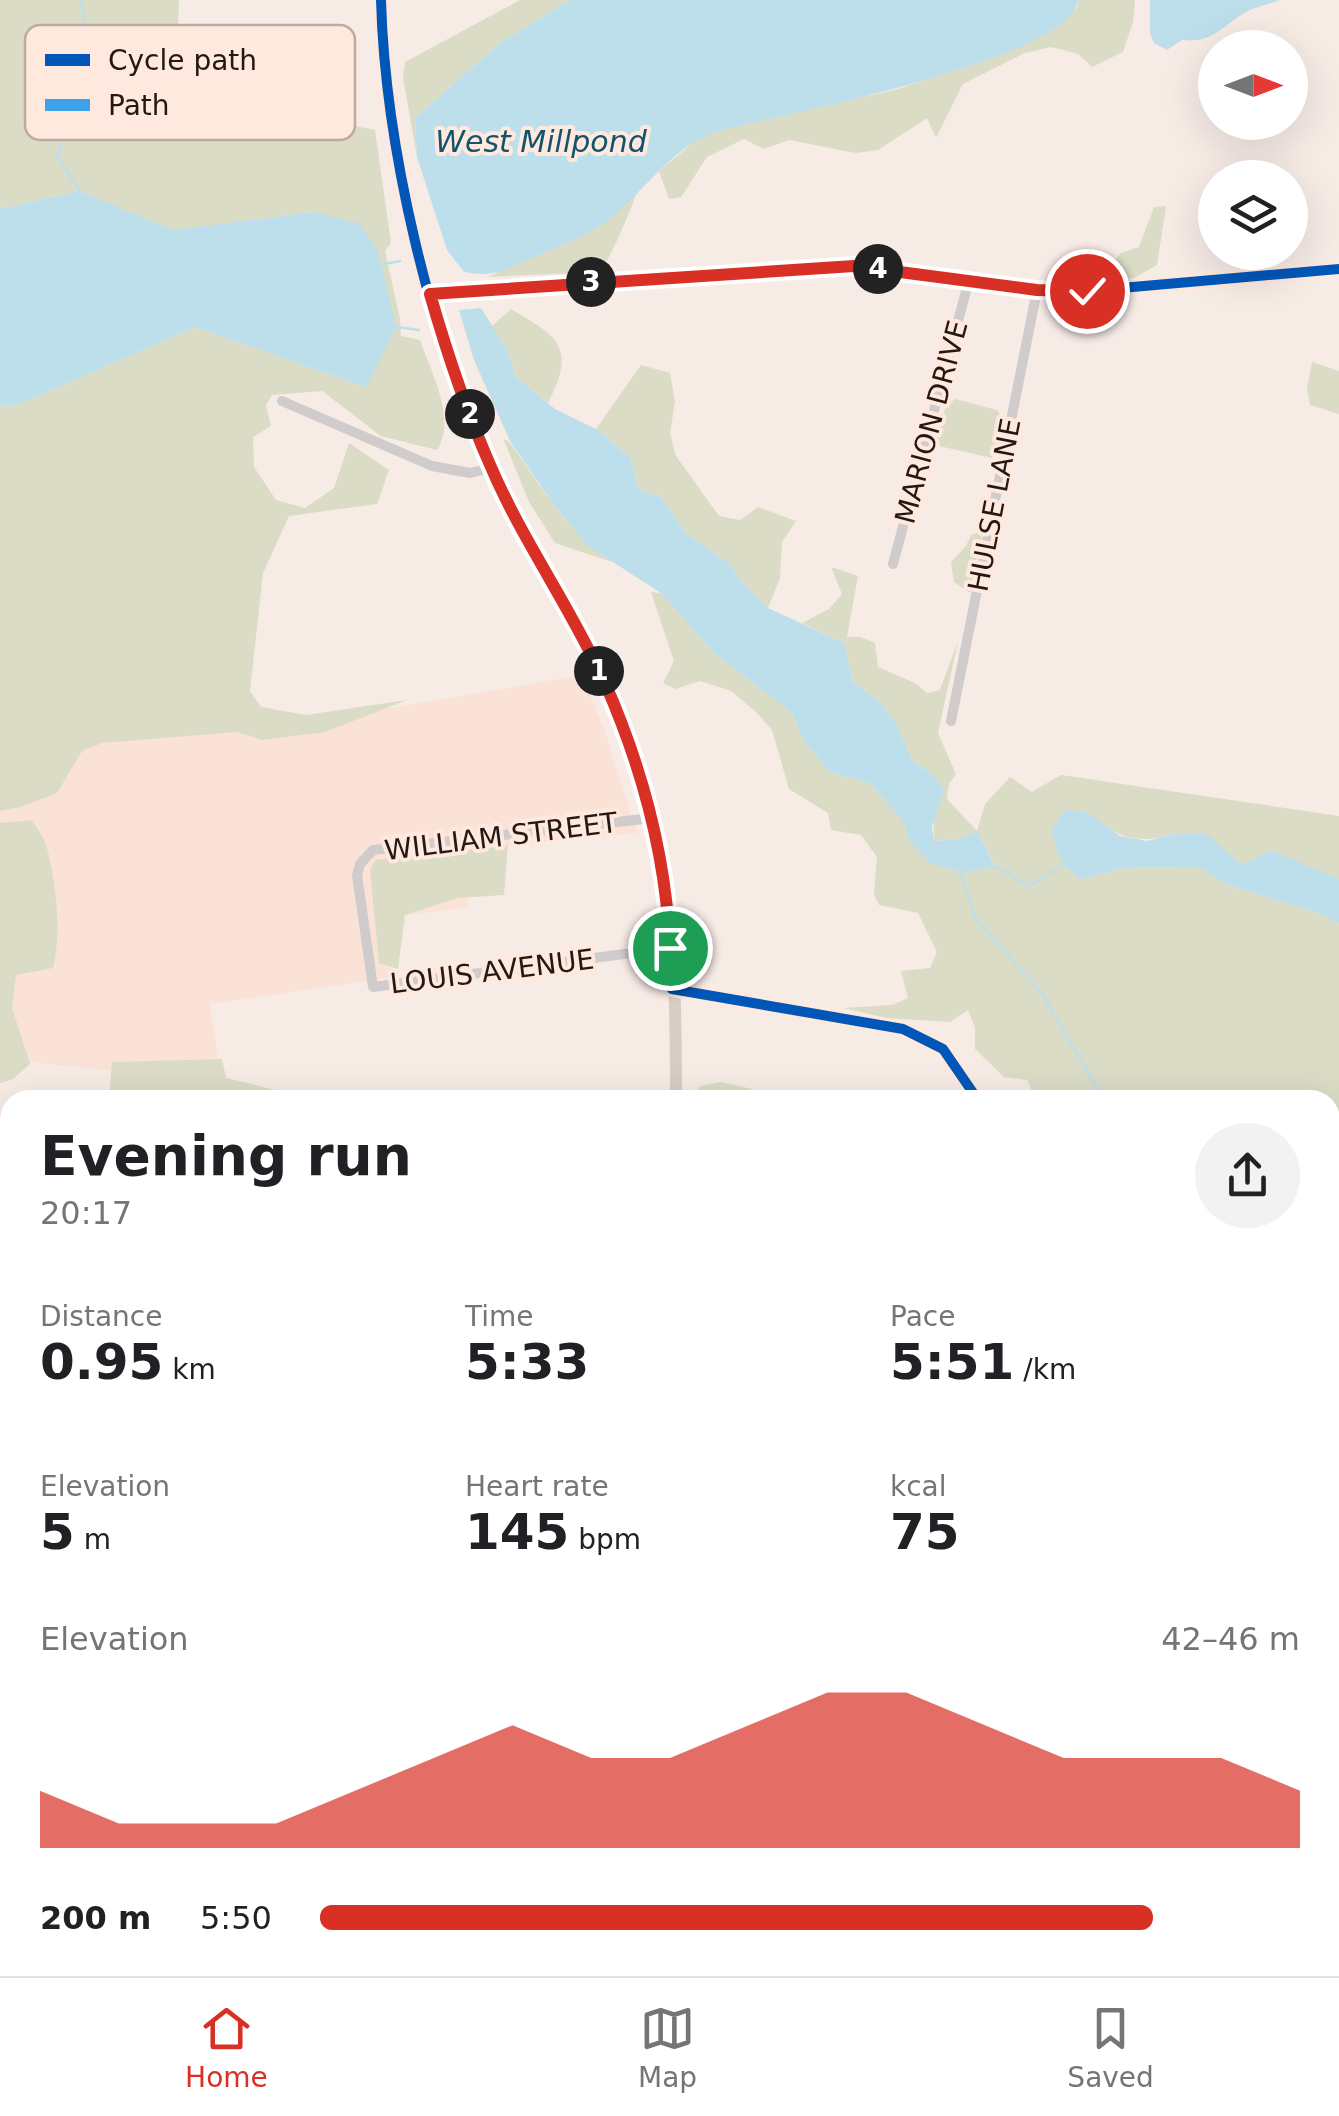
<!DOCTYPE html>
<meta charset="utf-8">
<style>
:root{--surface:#fff;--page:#f2f2f2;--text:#202124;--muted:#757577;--line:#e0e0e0;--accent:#d93025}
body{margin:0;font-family:"DejaVu Sans",sans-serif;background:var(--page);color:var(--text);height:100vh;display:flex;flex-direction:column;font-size:38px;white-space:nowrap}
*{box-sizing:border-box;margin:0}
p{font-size:32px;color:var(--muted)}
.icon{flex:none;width:55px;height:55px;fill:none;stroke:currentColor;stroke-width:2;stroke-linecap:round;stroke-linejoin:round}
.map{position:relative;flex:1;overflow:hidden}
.sheet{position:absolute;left:0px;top:1090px;width:1340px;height:888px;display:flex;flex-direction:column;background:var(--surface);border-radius:30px 30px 0 0;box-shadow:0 10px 40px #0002}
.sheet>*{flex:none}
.needle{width:65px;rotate:90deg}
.tools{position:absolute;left:1198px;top:30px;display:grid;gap:20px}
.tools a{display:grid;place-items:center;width:110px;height:110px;border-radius:50%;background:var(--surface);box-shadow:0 10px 40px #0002;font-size:50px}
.pin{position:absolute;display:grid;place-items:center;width:85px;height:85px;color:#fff;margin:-42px;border:5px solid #fff;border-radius:50%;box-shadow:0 2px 10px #0007}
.km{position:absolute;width:50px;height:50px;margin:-25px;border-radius:50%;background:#222;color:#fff;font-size:28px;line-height:50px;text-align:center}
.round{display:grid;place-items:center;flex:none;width:105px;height:105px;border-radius:52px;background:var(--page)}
.overview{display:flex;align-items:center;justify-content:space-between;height:170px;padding:0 40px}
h1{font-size:55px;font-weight:700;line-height:75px}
.figures{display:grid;grid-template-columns:repeat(3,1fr);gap:15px;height:170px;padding:10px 40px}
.figures div{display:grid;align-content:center}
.figures b{font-size:50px;font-weight:700}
.figures small{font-size:28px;font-weight:400}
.figures p{font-size:28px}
.chart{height:280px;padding:20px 40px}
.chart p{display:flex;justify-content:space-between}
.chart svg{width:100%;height:180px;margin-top:10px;fill:var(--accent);opacity:.7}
ul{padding:0 40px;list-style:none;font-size:32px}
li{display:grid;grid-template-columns:160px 120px 1fr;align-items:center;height:75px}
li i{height:25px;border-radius:12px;background:var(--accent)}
.tab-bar{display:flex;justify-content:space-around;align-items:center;height:140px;border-top:2px solid var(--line);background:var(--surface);font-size:28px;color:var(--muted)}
.tab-bar a{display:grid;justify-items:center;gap:5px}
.tab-bar .on{color:var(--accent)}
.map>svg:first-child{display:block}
</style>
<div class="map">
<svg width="1339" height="1976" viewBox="0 0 1339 1976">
<rect width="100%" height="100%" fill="#f7ebe6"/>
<!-- built -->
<g fill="#fbe2d7">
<path d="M582,675l23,57 32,101 -161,16 -9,58 -92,13 20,57 -185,27 12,78 -222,-23v-309l350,-35z"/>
<path d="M830,1968h241l1,8h-243z"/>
</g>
<!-- green -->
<g fill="#dadcc6">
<path d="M0,0h179l-3,77 60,25 139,28 16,113 -6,8 15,68 1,17 19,4c11,32 37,79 17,110l-56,-14 -59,-45 -50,4 -6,10 5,21 -18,11 1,30 22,33 29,8 29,-20 15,-45 40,27 -12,34 -88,12 -26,57 -13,118 11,16 45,8 101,-15 -82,32 -63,8 -25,-8 -135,11 -20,8 -25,42 -36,14 -21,4v-405l20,-2 175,-77 171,60 -52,-175 -141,19 -93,-40 -80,18z"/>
<path d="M520,0h50l-69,42 -86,76 2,39 -14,-79 2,-16z"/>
<path d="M1078,0h57l-2,22 -10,30 -31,15 -14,-13 -27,-7 -26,6 -62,31 -27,54 -9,-20 -49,32 -22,3 -67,-13 -25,9 -20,-10 -37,18 -26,40 -12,2 -10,-28 46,-38 193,-44 101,-34 78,-47z"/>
<path d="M638,190c-8,20 -26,68 -39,82l-111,5 110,-50z"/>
<path d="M1166,206l-9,59 -23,13h-33l20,-25 18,-6 15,-40z"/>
<path d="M511,309c47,28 66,37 37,94l-33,-27 -7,-25 -16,-25z"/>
<path d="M1312,362l27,9v43l-29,-9 -3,-17z"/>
<path d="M641,365l29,8 5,28 -5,32 6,23 43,60 21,4 18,-13 38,14 -14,21 -2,36 -12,30 -28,-28 -9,-15 -45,-32 -25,-36 -22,-7 -9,-33 -34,-28z"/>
<path d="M955,399l42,11 5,7 -10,41 -53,-12 -4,-9 11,-30z"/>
<path d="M503,438l8,6c30,42 57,89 101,118l-57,-19 -26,-41z"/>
<path d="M983,530l-13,63 -16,-11 -3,-20 15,-16 5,-11z"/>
<path d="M831,567l27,9 -11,61h13l15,6 3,24 37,16 12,10 13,-3 18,-49 -20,92 18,41 -7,10 -2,15 30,32 8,-27 25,-27 22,15 29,-17 278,41v63l-23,-8 -74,-6 -68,-31c-25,7 -43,8 -66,-6l-27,51 46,-12 73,1 28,17 91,28 20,11v1052h-270l-1,-8h262v-868h-294l-9,-20 -23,-3 -29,-28v-21l-7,-18 -18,12 -63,-4 -44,-10 49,-3 16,-7 -7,-27 29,-3 7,-16 -19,-39 -39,-8 -5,-10 3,-38 -16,-22 -30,-5 -3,-17 -39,-24 -17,-59 -16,-18 -25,-21 -31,-10 -25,8 -12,-6 11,-22 -23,-69 10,1 52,59 79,61 13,30 25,29 40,11 35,41 3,15 88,27 -19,-34 -19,7 -24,2 -1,-66 -21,-15 -14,-33 -16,-23 -29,-22 -9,-39 -42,-20 27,-14 13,-15z"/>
<path d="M32,820c5,9 13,18 15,28 9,35 15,84 6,120l-37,7 -4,33 18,56 -17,15 -13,4v-260z"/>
<path d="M508,845l-4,50 -47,3 -52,17 -7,54 -19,-6 -9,-93 5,-10z"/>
<path d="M222,1059l4,19 49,12v10h-37l-3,-5 -35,3 -60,-4 -5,6h-26l3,-38z"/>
<path d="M721,1082l31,7 7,11h-66l7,-14z"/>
<path d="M0,1387l10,3v125l-10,-2z"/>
<path d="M0,1742l10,8v129l-10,-2z"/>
<path d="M836,1968h84l-1,8h-84z"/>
</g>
<!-- water -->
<g fill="#bddeeb">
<path d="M570,0h508c-6,58 -294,115 -349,128 -57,12 -85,69 -131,99 -18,12 -42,20 -62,29 -29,13 -40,22 -72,16l-17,-22 -30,-93 -2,-39 86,-76z"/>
<path d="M1150,0h130c-10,4 -22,6 -32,11 -24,12 -33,33 -66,29l-15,10 -13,-7 -4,-10z"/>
<path d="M80,191l93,39 141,-18 44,11 19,25 19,79 -30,60 -171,-60 -175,77 -20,2v-197z"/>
<path d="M481,308l27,43 7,25 40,33 41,20 34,28 9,33 22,7 25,36 45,32 9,15 28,28 76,35 9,39 29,22 16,23 14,33 21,15 11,16 -12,36 2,14 24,-2 19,-7 19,35 -34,5 -32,-9 -22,-24 -3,-15 -35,-41 -40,-11 -25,-29 -13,-30 -79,-61 -52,-59 -73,-47 -34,-41 -44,-64 -36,-81 -15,-50z"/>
<path d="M1065,810l22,2 33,24 27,5 27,-7h33l35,31 29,-15 68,29v45l-20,-11 -91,-28 -28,-17 -73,-1 -46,12c-20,-13 -25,-26 -29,-49z"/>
</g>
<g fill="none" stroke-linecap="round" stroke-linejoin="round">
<!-- stream -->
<g stroke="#bddeeb" stroke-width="2.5">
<path d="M81,193l-24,-37 37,-89 -13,-67"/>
<path d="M379,265l21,-4"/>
<path d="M396,327l23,3"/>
<path d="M996,867l34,19 36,-23"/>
<path d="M961,871l14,47 68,77 61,105"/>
<path d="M1330,1447l9,11"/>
<path d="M0,1849l10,12"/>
<path d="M148,1968l9,8"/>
</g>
<!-- minor -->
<g stroke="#d0cccb" stroke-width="10">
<path d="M431,294l423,-28 183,24 50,1 252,-22"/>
<path d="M282,401l150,65 38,7 21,-5"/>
<path d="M893,564l76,-284"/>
<path d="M951,721l86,-431"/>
<path d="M652,818l-279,32 -13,14 -3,11 16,112 297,-39"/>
<path d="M0,1575l5,27 -5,40"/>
<path d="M0,1732l10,8"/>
</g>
<!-- major -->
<g stroke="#d6cdc5" stroke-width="12">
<path d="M381,0c4,150 47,334 111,470 34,73 82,141 114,215 17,41 33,86 44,129 26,91 26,192 26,286"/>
<path d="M414,1976l5,-8"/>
</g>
<!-- quiet -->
<path stroke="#3ea2ea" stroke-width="8" stroke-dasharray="15 8" stroke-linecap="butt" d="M1330,1604l9,15"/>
<defs>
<g id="cycleway">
<path d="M381,0c4,145 49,340 112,471 19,41 41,82 63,122 17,31 37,61 50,93 44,105 60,190 66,303l231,40 40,20 35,51"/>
<path d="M431,294l423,-28 183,24 50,1 252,-22"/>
</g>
</defs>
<!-- cycleway casing -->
<use href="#cycleway" stroke="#ffe8de" stroke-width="16"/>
<!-- cycleway -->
<use href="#cycleway" stroke="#0057b8" stroke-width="10"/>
</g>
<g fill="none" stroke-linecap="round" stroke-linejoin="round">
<defs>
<path id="route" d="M670,948c-4,-91 -28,-181 -65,-265 -33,-74 -82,-141 -114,-216 -25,-56 -44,-114 -61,-173l424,-28 183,24 50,1"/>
</defs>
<!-- route casing -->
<use href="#route" stroke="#fff" stroke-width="20"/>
<!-- route -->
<use href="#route" stroke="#d93025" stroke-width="12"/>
</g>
<g text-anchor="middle" stroke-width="8" stroke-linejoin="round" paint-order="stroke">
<!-- street labels -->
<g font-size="28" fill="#221914" stroke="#ffe8de">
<text transform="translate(931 422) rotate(-75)" y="10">MARION DRIVE</text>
<text transform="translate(994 505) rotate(-79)" y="10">HULSE LANE</text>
<text transform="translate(501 836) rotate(-7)" y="10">WILLIAM STREET</text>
<text transform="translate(492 971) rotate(-7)" y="10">LOUIS AVENUE</text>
</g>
<!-- water labels -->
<g font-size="30" font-style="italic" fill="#10556b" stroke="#ffe8de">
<text x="541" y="152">West Millpond</text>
</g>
</g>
<!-- legend -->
<rect x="25" y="25" width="330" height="115" rx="15" fill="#ffe8de" stroke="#bdaaa1" stroke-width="2.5"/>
<rect x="45" y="54" width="45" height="12" fill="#0057b8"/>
<rect x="45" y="99" width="45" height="12" fill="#3ea2ea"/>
<g font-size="28" fill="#221914">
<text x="108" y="70">Cycle path</text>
<text x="108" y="115">Path</text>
</g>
</svg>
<div class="tools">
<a><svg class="needle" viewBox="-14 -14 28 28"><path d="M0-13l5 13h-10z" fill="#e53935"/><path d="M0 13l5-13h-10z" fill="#757577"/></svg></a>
<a><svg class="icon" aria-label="layers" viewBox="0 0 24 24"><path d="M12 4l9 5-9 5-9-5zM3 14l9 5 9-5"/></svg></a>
</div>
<div class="pin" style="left:670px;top:948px;background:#1e9e55"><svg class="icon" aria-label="arrive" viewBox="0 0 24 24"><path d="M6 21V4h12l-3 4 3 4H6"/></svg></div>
<div class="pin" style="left:1087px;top:291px;background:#d93025"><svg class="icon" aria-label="check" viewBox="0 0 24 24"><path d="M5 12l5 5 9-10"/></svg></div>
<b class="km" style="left:599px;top:671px">1</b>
<b class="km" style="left:470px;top:414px">2</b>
<b class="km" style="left:591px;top:282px">3</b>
<b class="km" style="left:878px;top:269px">4</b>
<section class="sheet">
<div class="overview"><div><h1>Evening run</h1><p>20:17</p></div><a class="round"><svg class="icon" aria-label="share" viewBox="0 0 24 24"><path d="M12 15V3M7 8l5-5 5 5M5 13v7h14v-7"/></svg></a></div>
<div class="figures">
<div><p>Distance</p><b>0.95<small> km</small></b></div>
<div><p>Time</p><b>5:33</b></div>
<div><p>Pace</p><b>5:51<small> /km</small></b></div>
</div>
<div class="figures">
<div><p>Elevation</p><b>5<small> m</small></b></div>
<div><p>Heart rate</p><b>145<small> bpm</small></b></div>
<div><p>kcal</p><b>75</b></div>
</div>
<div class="chart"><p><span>Elevation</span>42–46 m</p>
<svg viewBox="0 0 160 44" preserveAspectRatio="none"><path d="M0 44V30L10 38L20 38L30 38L40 30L50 22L60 14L70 22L80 22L90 14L100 6L110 6L120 14L130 22L140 22L150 22L160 30V44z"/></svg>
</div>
<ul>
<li><b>200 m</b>5:50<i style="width:85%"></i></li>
</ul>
</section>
</div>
<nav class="tab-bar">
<a class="on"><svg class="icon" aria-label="home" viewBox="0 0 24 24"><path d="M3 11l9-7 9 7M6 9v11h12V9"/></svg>Home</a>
<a><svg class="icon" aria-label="map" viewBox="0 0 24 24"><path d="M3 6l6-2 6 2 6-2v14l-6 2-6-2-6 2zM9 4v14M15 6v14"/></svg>Map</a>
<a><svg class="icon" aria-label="saved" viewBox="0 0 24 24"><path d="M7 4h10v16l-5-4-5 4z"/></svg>Saved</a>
</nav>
